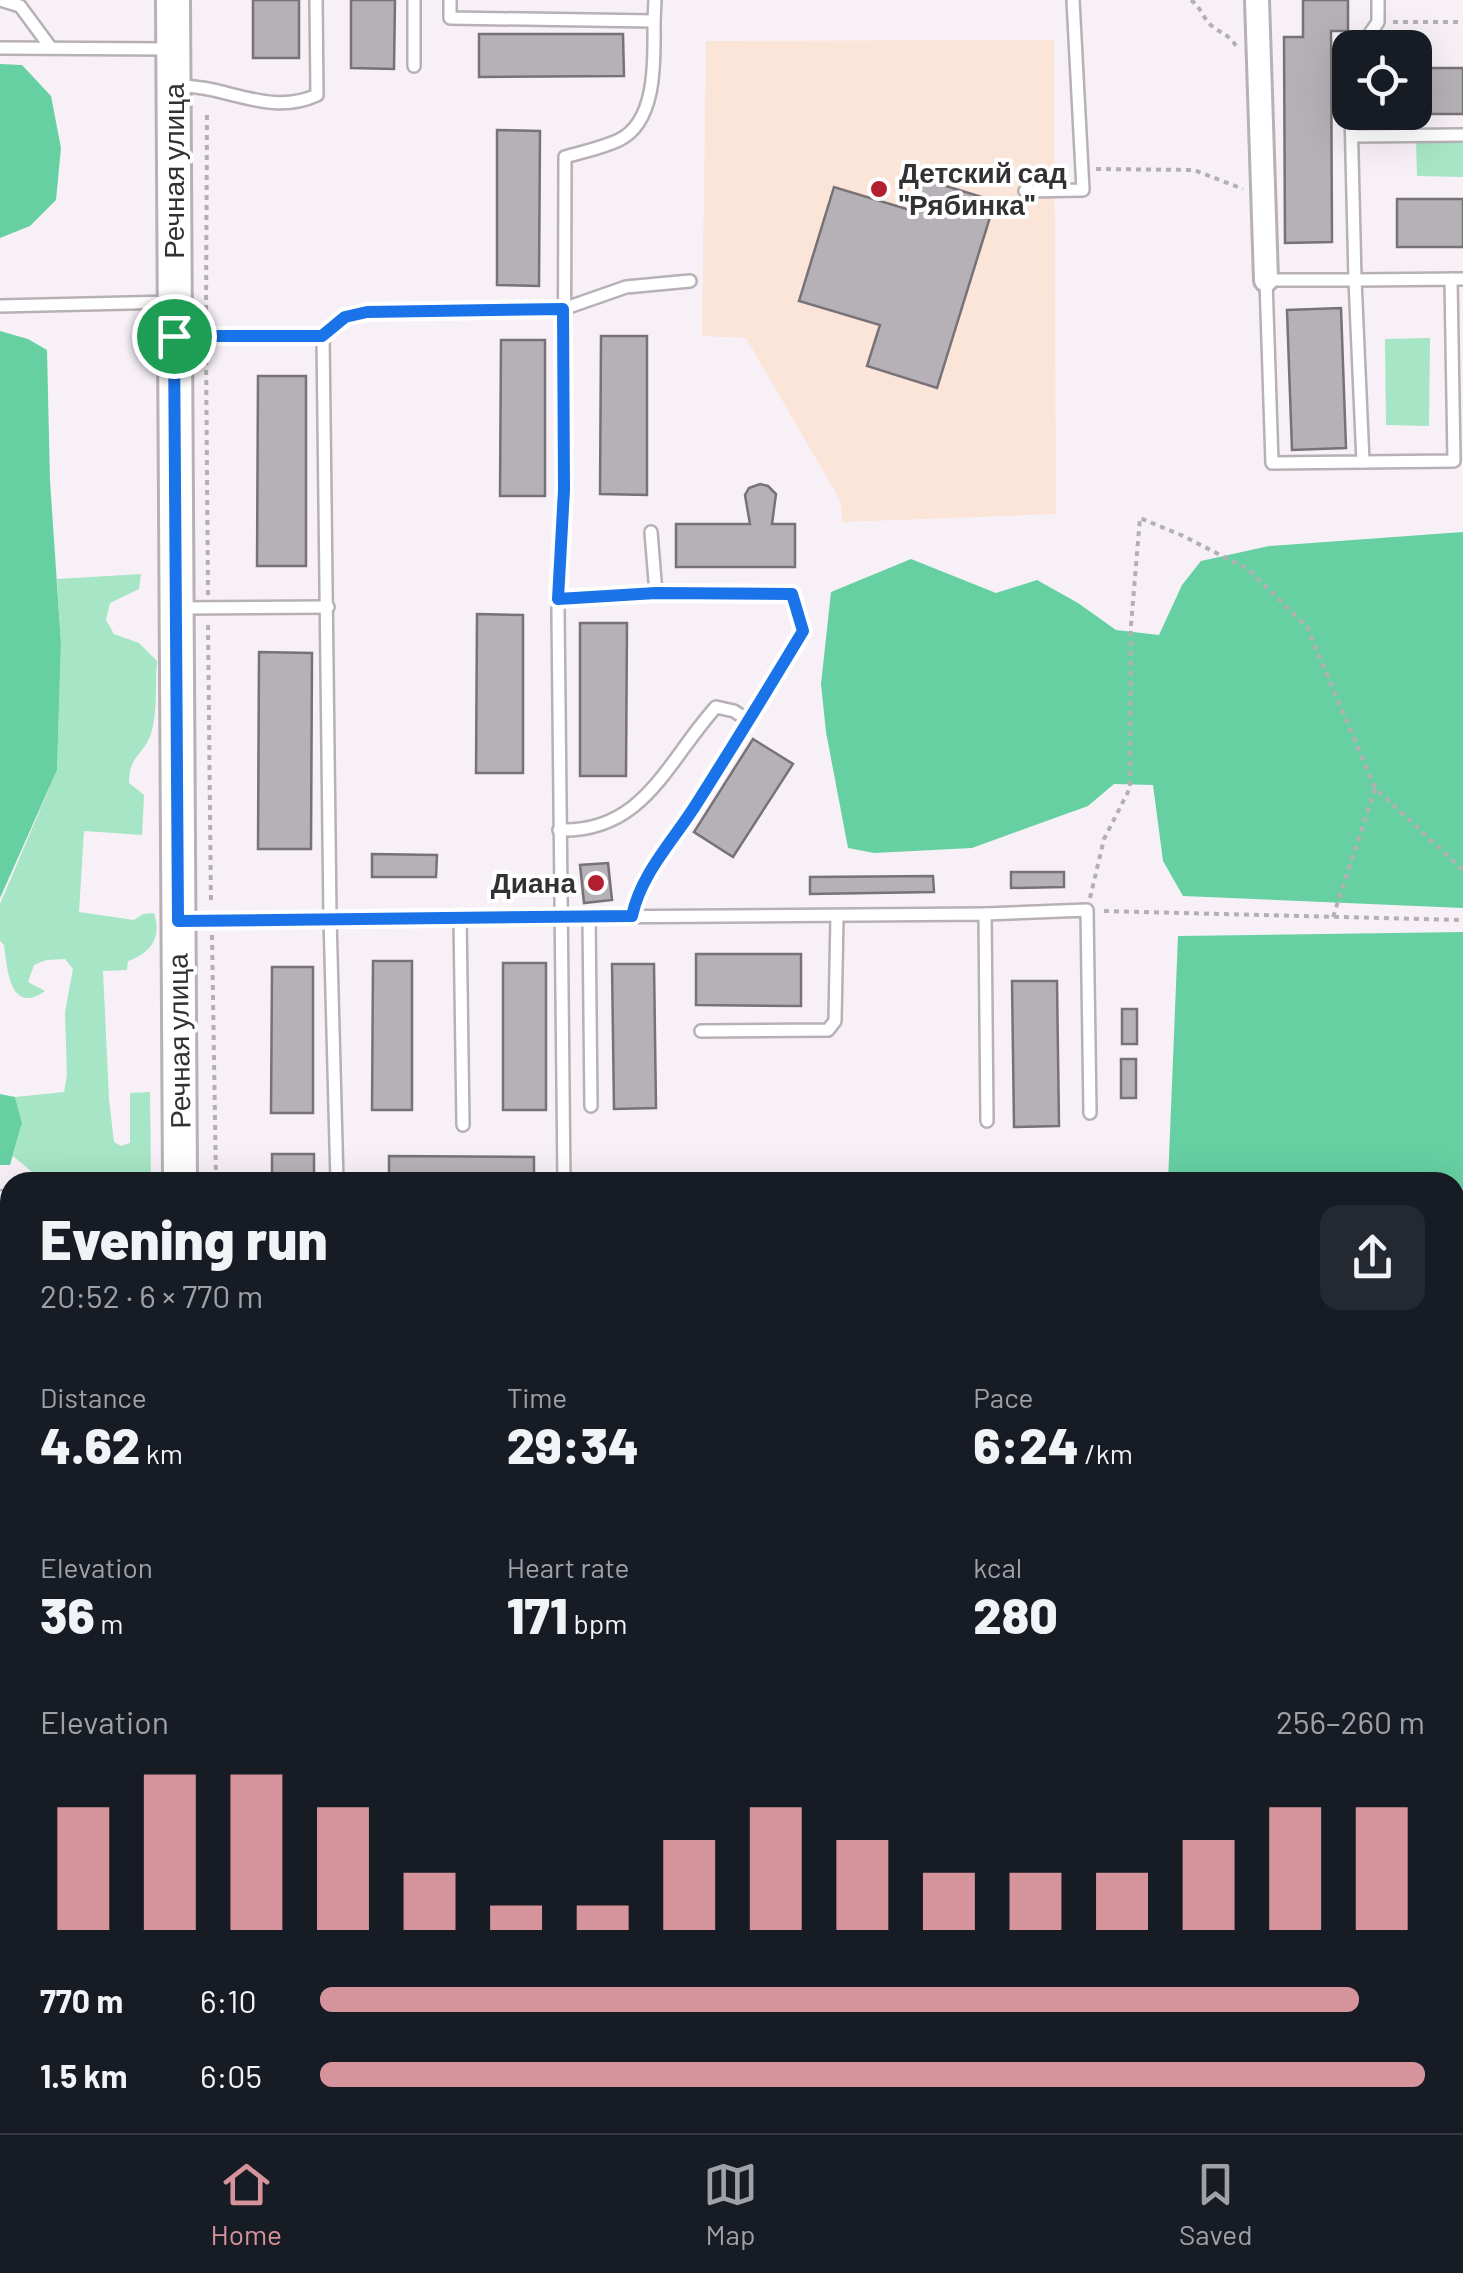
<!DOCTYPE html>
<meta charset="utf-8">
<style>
:root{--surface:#171b24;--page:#242831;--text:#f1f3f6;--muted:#9ea1a6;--line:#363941;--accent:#d5949c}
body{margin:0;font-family:Barlow,sans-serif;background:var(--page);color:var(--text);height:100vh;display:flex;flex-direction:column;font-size:38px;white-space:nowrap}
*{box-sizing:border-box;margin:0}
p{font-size:32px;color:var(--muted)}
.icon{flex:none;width:55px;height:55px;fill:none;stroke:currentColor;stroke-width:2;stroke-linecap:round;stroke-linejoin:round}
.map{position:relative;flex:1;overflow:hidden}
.panel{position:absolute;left:0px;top:1172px;width:1465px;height:962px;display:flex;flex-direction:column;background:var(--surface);border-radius:30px 30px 0 0;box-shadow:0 10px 40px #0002}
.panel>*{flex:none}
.buttons{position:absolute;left:1332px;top:30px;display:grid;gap:20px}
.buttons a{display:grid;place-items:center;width:100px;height:100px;border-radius:20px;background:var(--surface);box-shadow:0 10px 40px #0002;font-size:50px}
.pin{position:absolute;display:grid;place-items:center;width:85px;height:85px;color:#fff;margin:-42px;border:5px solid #fff;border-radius:50%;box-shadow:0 2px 10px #0007}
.round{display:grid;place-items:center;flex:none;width:105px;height:105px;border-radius:20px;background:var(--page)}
.overview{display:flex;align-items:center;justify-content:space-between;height:170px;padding:0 40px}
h1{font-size:55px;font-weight:800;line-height:75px}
.stats{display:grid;grid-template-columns:repeat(3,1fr);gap:15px;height:170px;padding:10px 40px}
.stats div{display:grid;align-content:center}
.stats b{font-size:50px;font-weight:800}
.stats small{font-size:28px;font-weight:400}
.stats p{font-size:28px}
.chart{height:280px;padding:20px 40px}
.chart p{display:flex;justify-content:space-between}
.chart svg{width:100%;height:180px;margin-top:10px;stroke:var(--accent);stroke-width:6}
ul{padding:0 40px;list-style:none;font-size:32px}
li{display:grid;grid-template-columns:160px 120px 1fr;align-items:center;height:75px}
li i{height:25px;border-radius:12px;background:var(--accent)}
.tab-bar{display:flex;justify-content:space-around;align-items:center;height:140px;border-top:2px solid var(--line);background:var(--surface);font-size:28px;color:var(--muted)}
.tab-bar a{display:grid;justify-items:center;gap:5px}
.tab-bar .selected{color:var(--accent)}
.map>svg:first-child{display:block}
</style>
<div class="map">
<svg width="1463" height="2133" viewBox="0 0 1463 2133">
<rect width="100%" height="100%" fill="#f7f1f7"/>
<!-- education -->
<path fill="#fbe4d8" d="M1054,40l2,474 -214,8 -1,-20 -95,-164 -44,-2 4,-295z"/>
<!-- green -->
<g fill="#a6e5c6">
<path d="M1416,142l47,1v34l-46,-1z"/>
<path d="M1430,338l-1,88 -43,-1 -1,-86z"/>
<path d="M141,574l-2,15 -29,14 -4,17 8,14 25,9 18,18c-2,22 1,51 -6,73 -8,22 -22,21 -22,49l15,12 -2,40 -58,-4 -5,81 55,8 9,-6 11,-1c8,24 -3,40 -26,48l-1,9 -24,1 6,128 5,43 7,4 9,-3v-50l20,-1 1,90h-107l-31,-26 9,-33 -7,-26 49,-5 3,-16 -2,-64 8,-43 -8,-10 -19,1 -12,5 -6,17 17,9c-35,25 -38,-22 -41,-46l-4,-4v-37l57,-134 4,-127 -4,-64z"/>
<path d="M10,1511v180l-10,11v-153z"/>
</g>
<!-- forest -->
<g fill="#66d0a3">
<path d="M0,64l22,1 29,31 10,52 -5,52 -26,26 -30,12z"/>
<path d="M0,331l28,8 19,11 3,131 11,162 -4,127 -57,128z"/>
<path d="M1463,532v376l-280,-12 -20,-35 -10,-76 -39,-1 -26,22 -116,42 -98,5 -26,-5 -22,-116 -5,-48 10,-92 80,-33 85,34 41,-13 41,23 38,27 43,5 23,-50 19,-24 68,-15z"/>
<path d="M1463,932v621h-8v-371h-287l10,-246z"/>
<path d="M0,1094l15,3 7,26 -12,42h-10z"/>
<path d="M10,2107v18h888l6,8h-902z"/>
</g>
<!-- building -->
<g fill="#b6b1b6" stroke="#777277" stroke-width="2.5">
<rect x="253" y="0" width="46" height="58"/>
<path d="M351,0h44l-1,69 -43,-1z"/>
<path d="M1303,0h45v31h-17l1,211 -47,1 -1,-206h19z"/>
<path d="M479,34h144l1,42 -145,1z"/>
<rect x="1415" y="68" width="48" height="46"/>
<path d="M497,130l43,1 -1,155 -42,-1z"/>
<path d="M923,179l72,22 -58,187 -70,-22 13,-41 -81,-24 35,-114 79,24z"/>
<rect x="1397" y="199" width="66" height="48"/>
<path d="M1341,308l5,140 -54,2 -5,-140z"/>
<path d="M601,336h46v159l-47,-1z"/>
<path d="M501,340h44v156h-45z"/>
<path d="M258,376h48v190h-49z"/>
<path d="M760,484l8,2 8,8 -4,30h23v43h-119v-43h74l-5,-29 4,-7z"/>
<path d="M477,614l46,1v158h-47z"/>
<path d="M580,623h47l-1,153h-46z"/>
<path d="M259,652l53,1 -1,196h-53z"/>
<path d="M753,739l40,25 -60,93 -39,-25z"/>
<path d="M372,854l65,1 -1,22h-64z"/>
<path d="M608,863l4,37 -28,3 -4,-38z"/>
<path d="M1011,872h53v15l-53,1z"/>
<path d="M933,876l1,16 -124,2v-17z"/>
<path d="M696,954h105v52l-105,-1z"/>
<path d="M373,961h39v149h-40z"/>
<rect x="503" y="963" width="43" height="147"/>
<path d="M612,964h42l2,144 -42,1z"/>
<path d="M272,967h41v146h-42z"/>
<path d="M1012,981h45l2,145 -45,1z"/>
<rect x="1122" y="1009" width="15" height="35"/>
<rect x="1121" y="1059" width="15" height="39"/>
<rect x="272" y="1154" width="42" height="28"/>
<path d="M389,1156l145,1v25h-145z"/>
</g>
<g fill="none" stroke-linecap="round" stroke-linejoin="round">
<defs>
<g id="lane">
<path d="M0,0l20,6 31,42"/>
<path d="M414,0v66"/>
<path d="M450,0v18l204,3c0,36 4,100 -35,119 -17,8 -37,12 -54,17l-1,334 -6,120 6,571"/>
<path d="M654,21l1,-21"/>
<path d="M0,48l171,1"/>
<path d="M1360,48l18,-26v-22"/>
<path d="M178,86c48,-1 91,31 139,9l-1,-95"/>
<path d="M1351,112l4,168 108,-1"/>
<path d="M1352,136l111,-1"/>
<path d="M1025,191l58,-1 -10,-190"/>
<path d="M1266,280h89l8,182 -91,1z"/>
<path d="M0,306l171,-4"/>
<path d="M178,336h145l7,581 7,265"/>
<path d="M323,336l22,-19 22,-5 196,-3 63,-22 64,-6"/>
<path d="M1363,462l91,-1 -3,-182"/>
<path d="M651,532l5,61"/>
<path d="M559,599l97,-6 136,1 11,37c-35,58 -70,115 -106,172 -23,37 -56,70 -65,112"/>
<path d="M177,608l151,-1"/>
<path d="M559,830c85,3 108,-69 157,-123l18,4 15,10"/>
<path d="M985,914l102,-4 3,203"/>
<path d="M460,916l3,209"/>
<path d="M589,916l2,190"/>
<path d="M182,920l803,-6 2,207"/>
<path d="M701,1031l127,-1 7,-9 2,-105"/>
<path d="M0,1197h10"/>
<path d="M0,1253h10"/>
<path d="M0,1319h10"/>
<path d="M0,1379h10"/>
<path d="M0,1444l10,1"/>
<path d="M0,1717l10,3"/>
</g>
<g id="street">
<path d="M1257,0l9,280"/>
<path d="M1455,1570h8"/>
<path d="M1455,1833h8"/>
<path d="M1455,2118h8"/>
</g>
<g id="secondary">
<path d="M173,0l7,1182"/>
<path d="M0,2041l10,-28"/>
</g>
</defs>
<!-- lane casing -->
<use href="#lane" stroke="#b7b1b7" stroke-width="16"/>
<!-- street casing -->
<use href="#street" stroke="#b7b1b7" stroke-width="28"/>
<!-- secondary casing -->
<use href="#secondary" stroke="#b7b1b7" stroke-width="38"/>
<!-- path -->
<g stroke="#b3afb3" stroke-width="4" stroke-dasharray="5 5" stroke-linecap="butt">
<path d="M1191,0c10,7 12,19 21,26 11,9 14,6 25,21"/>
<path d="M1393,22h70"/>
<path d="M1096,169l98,1 49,19"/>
<path d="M206,320l1,-210"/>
<path d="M206,350l2,245"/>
<path d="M208,625l3,280"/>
<path d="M1090,898l14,-59 26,-51 1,-163 9,-107 41,17 67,34 59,58 68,161 88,82"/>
<path d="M1104,911l359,9"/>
<path d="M1333,917l42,-128"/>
<path d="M212,935l4,247"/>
</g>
<!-- lane -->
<use href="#lane" stroke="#fff" stroke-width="11"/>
<!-- street -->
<use href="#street" stroke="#fff" stroke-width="22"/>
<!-- secondary -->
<use href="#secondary" stroke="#fff" stroke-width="32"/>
</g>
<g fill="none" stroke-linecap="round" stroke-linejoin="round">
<defs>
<path id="route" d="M563,309l1,181 -6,109 98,-6 136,1 11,37c-35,58 -70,115 -106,172 -23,37 -56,70 -65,113l-454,5 -4,-585h148l23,-19 22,-5z"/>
</defs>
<!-- route casing -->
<use href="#route" stroke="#fff" stroke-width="20"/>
<!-- route -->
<use href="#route" stroke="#1a73e8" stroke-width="12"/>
</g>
<!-- markers -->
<g fill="#b21f2f" stroke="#fff" stroke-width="4">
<circle cx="879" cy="189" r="10"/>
<circle cx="596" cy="883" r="10"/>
</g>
<g text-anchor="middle" stroke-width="8" stroke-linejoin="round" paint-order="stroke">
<!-- street labels -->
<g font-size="28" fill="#333133" stroke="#fff">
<text transform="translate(174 171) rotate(-90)" y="10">Речная улица</text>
<text transform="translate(179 1041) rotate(-91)" y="10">Речная улица</text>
</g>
<!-- poi labels -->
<g font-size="28" font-weight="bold" fill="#333133" stroke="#fff" text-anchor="start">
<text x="899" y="183">Детский сад<tspan x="899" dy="32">"Рябинка"</tspan></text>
<text x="576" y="893" text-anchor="end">Диана</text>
</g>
</g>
</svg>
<div class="buttons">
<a><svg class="icon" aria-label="locate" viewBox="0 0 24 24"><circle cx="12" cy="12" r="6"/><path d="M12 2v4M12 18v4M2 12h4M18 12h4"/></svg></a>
</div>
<div class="pin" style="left:174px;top:336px;background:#1e9e55"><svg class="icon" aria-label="arrive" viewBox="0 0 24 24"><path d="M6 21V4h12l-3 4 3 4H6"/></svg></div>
<section class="panel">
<div class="overview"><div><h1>Evening run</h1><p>20:52 · 6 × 770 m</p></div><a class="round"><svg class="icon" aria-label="share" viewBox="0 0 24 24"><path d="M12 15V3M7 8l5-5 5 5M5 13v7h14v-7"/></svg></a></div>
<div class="stats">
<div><p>Distance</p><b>4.62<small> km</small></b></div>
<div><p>Time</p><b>29:34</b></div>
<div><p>Pace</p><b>6:24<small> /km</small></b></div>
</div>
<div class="stats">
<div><p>Elevation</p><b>36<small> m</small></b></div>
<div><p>Heart rate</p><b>171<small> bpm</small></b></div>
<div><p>kcal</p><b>280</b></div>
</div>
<div class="chart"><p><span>Elevation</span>256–260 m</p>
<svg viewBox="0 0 160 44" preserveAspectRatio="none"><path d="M5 44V14M15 44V6M25 44V6M35 44V14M45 44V30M55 44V38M65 44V38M75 44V22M85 44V14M95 44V22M105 44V30M115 44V30M125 44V30M135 44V22M145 44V14M155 44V14"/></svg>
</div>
<ul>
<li><b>770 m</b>6:10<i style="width:94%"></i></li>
<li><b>1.5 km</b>6:05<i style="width:100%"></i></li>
</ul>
</section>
</div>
<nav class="tab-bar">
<a class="selected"><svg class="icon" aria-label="home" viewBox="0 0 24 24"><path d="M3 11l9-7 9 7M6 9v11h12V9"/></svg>Home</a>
<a><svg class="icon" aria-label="map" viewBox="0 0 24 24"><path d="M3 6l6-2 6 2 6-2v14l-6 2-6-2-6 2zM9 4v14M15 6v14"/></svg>Map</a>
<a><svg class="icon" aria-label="saved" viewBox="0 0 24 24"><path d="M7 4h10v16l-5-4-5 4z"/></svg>Saved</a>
</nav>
